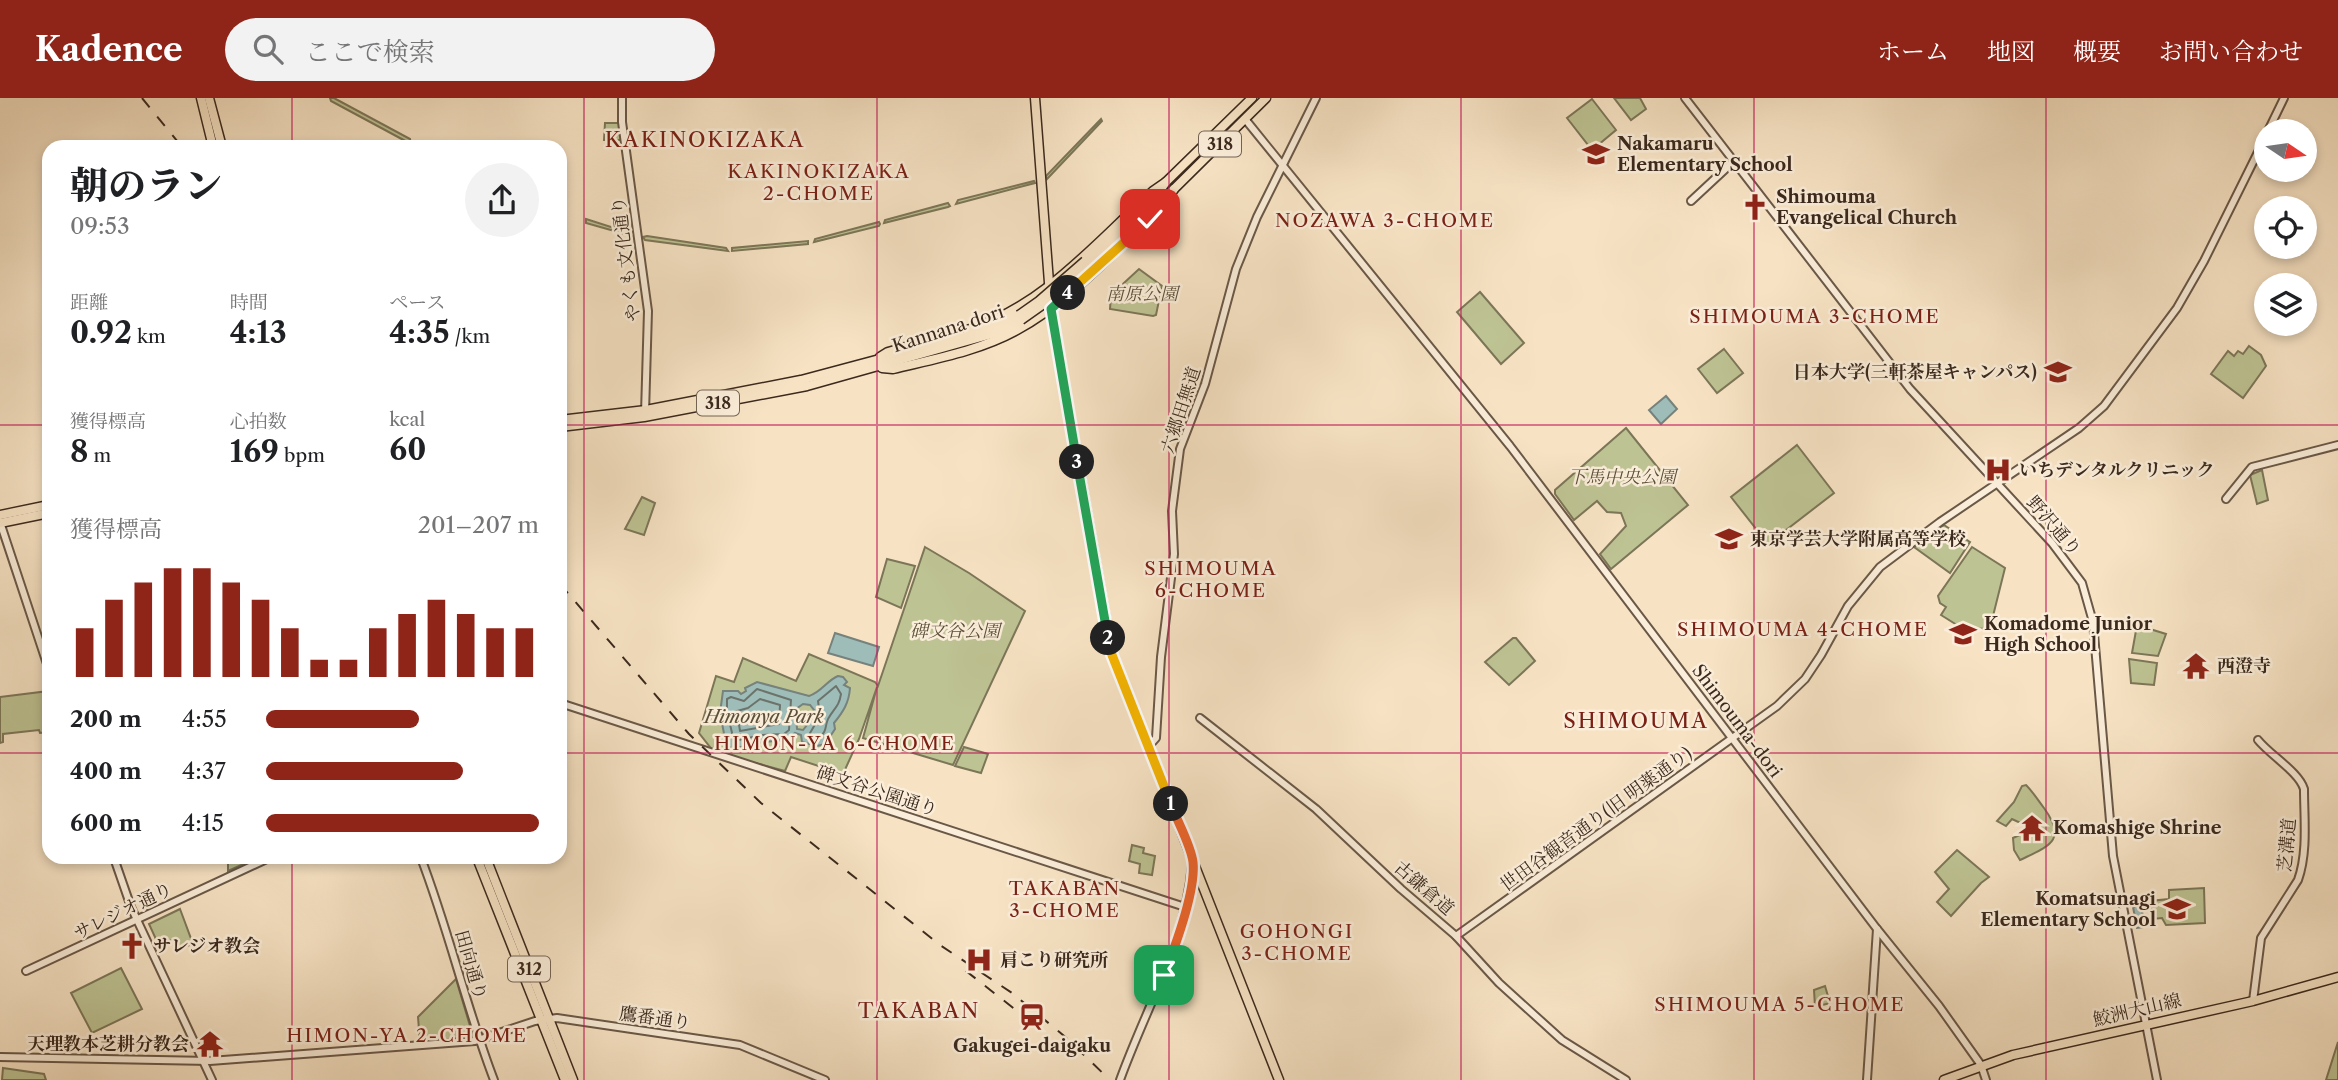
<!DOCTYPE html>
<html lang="ja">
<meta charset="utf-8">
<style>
:root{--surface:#fff;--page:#f2f2f2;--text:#202124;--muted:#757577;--accent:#8f2418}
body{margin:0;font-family:"Libre Caslon Text","Noto Serif JP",serif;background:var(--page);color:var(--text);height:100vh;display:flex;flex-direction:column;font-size:26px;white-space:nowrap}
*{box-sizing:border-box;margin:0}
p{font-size:23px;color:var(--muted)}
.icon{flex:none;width:38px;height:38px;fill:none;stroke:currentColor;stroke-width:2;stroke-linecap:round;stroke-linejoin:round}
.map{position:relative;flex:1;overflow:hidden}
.panel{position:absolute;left:42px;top:42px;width:525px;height:724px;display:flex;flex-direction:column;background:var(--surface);border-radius:21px;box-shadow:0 4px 10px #0003}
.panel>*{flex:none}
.needle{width:46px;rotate:103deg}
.fabs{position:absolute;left:2254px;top:21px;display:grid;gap:14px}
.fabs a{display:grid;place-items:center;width:63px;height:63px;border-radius:50%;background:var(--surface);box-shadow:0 4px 10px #0003;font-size:35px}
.pin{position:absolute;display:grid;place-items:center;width:60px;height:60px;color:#fff;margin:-30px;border-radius:14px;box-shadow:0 4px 10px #0006}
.km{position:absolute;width:35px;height:35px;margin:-18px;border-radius:50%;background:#222;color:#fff;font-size:19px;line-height:35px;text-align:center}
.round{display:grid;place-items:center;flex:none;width:74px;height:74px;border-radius:37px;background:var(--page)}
.head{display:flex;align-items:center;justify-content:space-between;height:119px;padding:0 28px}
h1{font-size:38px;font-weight:800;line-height:52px}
.metrics{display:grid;grid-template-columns:repeat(3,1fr);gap:10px;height:119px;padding:7px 28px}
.metrics div{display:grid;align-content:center}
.metrics b{font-size:30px;font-weight:800}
.metrics small{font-size:19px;font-weight:400}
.metrics p{font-size:19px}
.chart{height:196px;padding:14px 28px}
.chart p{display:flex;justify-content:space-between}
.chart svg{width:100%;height:126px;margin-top:7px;stroke:var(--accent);stroke-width:6}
ul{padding:0 28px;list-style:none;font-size:23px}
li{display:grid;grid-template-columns:112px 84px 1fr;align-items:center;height:52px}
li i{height:18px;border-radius:9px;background:var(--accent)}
header{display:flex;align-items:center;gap:42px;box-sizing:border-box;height:98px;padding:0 35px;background:var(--accent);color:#fff}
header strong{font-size:33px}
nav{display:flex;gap:38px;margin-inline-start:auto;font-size:24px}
.search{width:490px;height:63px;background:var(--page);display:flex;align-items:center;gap:18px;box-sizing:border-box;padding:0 24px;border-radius:38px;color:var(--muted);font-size:26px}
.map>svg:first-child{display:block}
</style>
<header>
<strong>Kadence</strong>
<div class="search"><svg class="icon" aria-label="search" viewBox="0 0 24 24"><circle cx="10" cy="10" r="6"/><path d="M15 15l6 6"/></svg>ここで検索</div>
<nav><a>ホーム</a><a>地図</a><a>概要</a><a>お問い合わせ</a></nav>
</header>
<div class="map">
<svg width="2338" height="982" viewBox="0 0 2338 982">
<rect width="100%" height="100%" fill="#f7e3c4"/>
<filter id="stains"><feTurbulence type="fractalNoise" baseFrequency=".00286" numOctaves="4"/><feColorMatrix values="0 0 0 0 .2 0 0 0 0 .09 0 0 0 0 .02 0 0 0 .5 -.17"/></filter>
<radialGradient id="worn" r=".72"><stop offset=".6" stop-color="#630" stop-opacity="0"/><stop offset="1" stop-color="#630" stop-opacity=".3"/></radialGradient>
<!-- green -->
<g fill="#bec393" stroke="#7c7658" stroke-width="2">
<path d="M330,0h4l76,41 1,5 -80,-43z"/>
<path d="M1614,0h26l6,11 -15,11z"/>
<path d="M1592,1l24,31 -24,20 -25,-32z"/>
<path d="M1101,21l1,2 -55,58 -1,-3z"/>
<path d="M605,25h16l2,17h-19z"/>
<path d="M1034,83l1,2 -79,21 2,-4z"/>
<path d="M948,105l2,3 -2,1 -64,16 1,-3z"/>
<path d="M586,121l44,14 2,3 -46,-13z"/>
<path d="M879,124l1,2 -1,2 -65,16 1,-3z"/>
<path d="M647,138l79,12 2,3 -83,-11 -2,-3z"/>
<path d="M808,143v3l-76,7v-3z"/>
<path d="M1139,171l23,17 -6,29 -3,1 -43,-7 1,-14z"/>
<path d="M1480,194l44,51 -23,21 -44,-52z"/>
<path d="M2249,248l12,9 5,11 -23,32 -32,-24 17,-23 6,5 4,-5 5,3z"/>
<path d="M1724,251l19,24 -26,20 -19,-24z"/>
<path d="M1626,330l62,77 -77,64 -11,-15 26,-28 -5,-13 -14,-1 -10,-11 -23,19 -19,-26v-4z"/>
<path d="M1797,347l37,48 -66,51 -37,-47z"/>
<path d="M2262,372l6,30 -11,4 -7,-29z"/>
<path d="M642,399l13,6 -11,32 -19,-6z"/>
<path d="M1944,427l26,17 -20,31 -36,-26z"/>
<path d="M925,449l44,26 56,38 -72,154 -90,-27 14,-51 -18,52 -16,35 -52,-17 -6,14 -71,-19 -15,-19 17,-57 18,6 9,-24 53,23 13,-27 66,28 3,4z"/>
<path d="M1972,449l33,21 -15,60 -25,2 -24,-15 5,-8 -6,-4 -2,-7z"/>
<path d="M887,461l28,7 -14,42 -25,-11z"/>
<path d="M2137,527l29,9 -8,22 -26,-3z"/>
<path d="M1513,540h3l19,23 -26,24 -24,-23z"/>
<path d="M2129,561l28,4 -3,22 -23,-2z"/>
<path d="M49,593v41l-9,1 -1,-3 -36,4v8l-3,1v-46z"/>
<path d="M964,649l24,7 -7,19 -26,-7z"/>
<path d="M2026,687c7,7 12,15 18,23 24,33 5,38 -24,52l-6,-10 -1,-12 9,-4 5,-8 -15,-7 -6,7 -9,-5 17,-19 8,-16z"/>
<path d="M1132,747l12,3 -1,5 12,3 -3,19 -13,-2 1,-9 -11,-3z"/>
<path d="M1957,752l32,27 -8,6 -30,33 -14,-14 12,-13 -14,-17z"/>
<path d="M228,760h29l-29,13z"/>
<path d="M2204,790l1,35 -39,2 -4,-7 -10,1 -2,-18 19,-2v-9z"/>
<path d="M180,811l13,35 -15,5 -4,-10 -15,7 -10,-22z"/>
<path d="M121,870l21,41 -50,24 -21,-40z"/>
<path d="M456,881l17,57 -1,2 -52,5 -2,-26z"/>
<path d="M1825,888l5,17 -15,4 -1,-17z"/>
<path d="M2338,944v38h-12z"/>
<path d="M3,970l41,6 2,6h-44z"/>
</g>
<!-- water -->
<g fill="#9ebdb9" stroke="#76827b" stroke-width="2" fill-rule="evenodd">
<path d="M1666,298l11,13 -16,15 -12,-14z"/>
<path d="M835,535l44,14 -6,19 -45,-13z"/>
<path d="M838,578l5,1 4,5 -3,3 6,3c-1,15 -7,24 -16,35l1,6 -10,15 -8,2 -15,-4 -1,-7 -6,-2 -8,7 -24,2 -31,7 -6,-5 -6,-31 3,-22h15l3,3 5,-3 -1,-3 12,-6 52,14c13,-4 17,-15 29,-20zM803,606l7,1 4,5 -3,10 -8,10 -6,-1 -1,-20z"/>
<path d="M2141,807l4,22 -8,1 -4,-21z"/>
</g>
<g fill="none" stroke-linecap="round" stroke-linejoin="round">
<!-- shore -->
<g stroke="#6c736b" stroke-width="2">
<path d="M836,588l5,8c-2,13 -7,14 -13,25 -4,10 0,11 -10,20l-6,-1 -2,-5 10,-17 -2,-15z"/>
<path d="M757,591l34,11 -2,30 -5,4 -22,1 -28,6 -7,-29v-13l4,-2 13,4z"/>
<path d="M760,601l20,6 -1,19 -39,7 -3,-20 11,-3z"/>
</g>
<defs>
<g id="minor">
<path d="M622,0v24l26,189 -3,102"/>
<path d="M1685,0l225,291 142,154 30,40 11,39 20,234 44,224"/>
<path d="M1245,21l265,327 367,483 62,77 42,59 5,15"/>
<path d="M2268,33l16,-33"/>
<path d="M1691,103l43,-40"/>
<path d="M2226,401l26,-32 86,-22"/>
<path d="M0,424l49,148"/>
<path d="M560,605l625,204"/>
<path d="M1200,620l116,91 85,80 55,47 43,47 63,57 64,40"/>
<path d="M1148,649l8,-9 5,-81 13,-103 -2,-43 8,-62 25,-65 31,-115 21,-52 59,-119"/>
<path d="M114,760l17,49 81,173"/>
<path d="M421,760c28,73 45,149 73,222"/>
<path d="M1456,838l321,-230 28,-27 16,-24 27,-49 32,-39 60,-45 139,-94 25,-22 73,-98 27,-47 62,-125"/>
<path d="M26,873l243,-113"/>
<path d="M2253,903l8,-63 37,-58c10,-28 6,-62 6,-91 -5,-17 -34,-34 -46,-49"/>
<path d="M0,959l210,4 265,-20 60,-20 22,-3 183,27 85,35"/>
<path d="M1120,982c26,-72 66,-139 72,-216"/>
<path d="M1867,982l10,-151"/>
</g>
<g id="major">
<path d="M201,0l12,49"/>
<path d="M209,0l13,49"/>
<path d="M1035,0l16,211 61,346 167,425"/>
<path d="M1090,159l66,-61 10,-14 86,-84"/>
<path d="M1087,170l87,-79 92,-91"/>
<path d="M967,232c75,-22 130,-88 186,-139l13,-9"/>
<path d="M880,259l8,-5 56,-16"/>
<path d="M882,270l11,1c41,-10 86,-18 124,-39 50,-27 91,-73 133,-111l15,-15 9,-15"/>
<path d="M560,322l86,-10 155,-30 172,-46 23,-8 23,-11"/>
<path d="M560,329l84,-10 163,-31 192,-54 22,-12"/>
<path d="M0,417l49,-10"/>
<path d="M0,425l49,-10"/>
<path d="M477,760l88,222"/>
<path d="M486,760l87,222"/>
<path d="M1944,982l69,-25 240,-54 85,-24"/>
</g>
</defs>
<!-- minor casing -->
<use href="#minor" stroke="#6a5847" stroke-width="10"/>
<!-- major casing -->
<use href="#major" stroke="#3b291d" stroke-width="11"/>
<!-- minor -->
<use href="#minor" stroke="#faedd9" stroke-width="6"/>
<!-- major -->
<use href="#major" stroke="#f7e3c4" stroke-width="8"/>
<!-- rail -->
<g stroke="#3b291d" stroke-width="2" stroke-dasharray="12 12" stroke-linecap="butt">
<path d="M142,0l40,49"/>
<path d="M560,486l129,150 72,69 179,142 72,48 51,42 47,45"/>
<path d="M966,873l69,54"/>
</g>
<defs>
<g id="major-bridge">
<path d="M1019,217l20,-14 46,-40"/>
<path d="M1021,222l34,-24 32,-28"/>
</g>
</defs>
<!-- major-bridge casing -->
<use href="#major-bridge" stroke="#3b291d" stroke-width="11" stroke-linecap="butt"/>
<!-- major-bridge -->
<use href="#major-bridge" stroke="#f7e3c4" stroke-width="8"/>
</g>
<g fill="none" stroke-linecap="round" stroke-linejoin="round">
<defs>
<path id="split-1" d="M1164,877c11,-28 32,-85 29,-113 -2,-17 -16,-41 -22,-58"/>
<path id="split-2" d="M1108,540l4,17 59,149"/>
<path id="split-3" d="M1077,364l31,176"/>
<path id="split-4" d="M1068,195l-17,16 26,153"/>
<path id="split-5" d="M1068,195l82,-74"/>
</defs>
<!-- split-1 casing -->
<use href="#split-1" stroke="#fff" stroke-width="14"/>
<!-- split-2 casing -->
<use href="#split-2" stroke="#fff" stroke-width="14"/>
<!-- split-3 casing -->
<use href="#split-3" stroke="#fff" stroke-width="14"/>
<!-- split-4 casing -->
<use href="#split-4" stroke="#fff" stroke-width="14"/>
<!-- split-5 casing -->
<use href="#split-5" stroke="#fff" stroke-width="14"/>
<!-- split-1 -->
<use href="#split-1" stroke="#f0652b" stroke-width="9"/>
<!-- split-2 -->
<use href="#split-2" stroke="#f5b400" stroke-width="9"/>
<!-- split-3 -->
<use href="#split-3" stroke="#22a559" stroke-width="9"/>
<!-- split-4 -->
<use href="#split-4" stroke="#22a559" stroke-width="9"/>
<!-- split-5 -->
<use href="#split-5" stroke="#f5b400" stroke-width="9"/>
</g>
<!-- grid -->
<path fill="none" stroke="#c2185b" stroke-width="2" stroke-opacity="0.55" d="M292,0v49M584,0v982M877,0v982M1169,0v982M1461,0v982M1754,0v982M2046,0v982M0,327h49M560,327h1778M0,655h49M560,655h1778M292,760v222"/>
<!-- icons -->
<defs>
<symbol id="school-bare" viewBox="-9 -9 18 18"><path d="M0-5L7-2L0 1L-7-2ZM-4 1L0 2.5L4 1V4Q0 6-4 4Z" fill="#8f2418" stroke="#faedd9" stroke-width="2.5" paint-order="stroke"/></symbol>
<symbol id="church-bare" viewBox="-9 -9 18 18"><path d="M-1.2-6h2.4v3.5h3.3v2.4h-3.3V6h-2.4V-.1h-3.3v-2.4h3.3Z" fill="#8f2418" stroke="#faedd9" stroke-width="2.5" paint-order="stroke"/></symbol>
<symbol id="university-bare" viewBox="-9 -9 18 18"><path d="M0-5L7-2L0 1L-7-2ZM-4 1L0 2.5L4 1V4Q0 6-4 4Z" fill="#8f2418" stroke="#faedd9" stroke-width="2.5" paint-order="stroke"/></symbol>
<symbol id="hospital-bare" viewBox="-9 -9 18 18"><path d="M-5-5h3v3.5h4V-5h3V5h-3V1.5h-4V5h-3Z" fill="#8f2418" stroke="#faedd9" stroke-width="2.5" paint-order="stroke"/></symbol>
<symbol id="temple-bare" viewBox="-9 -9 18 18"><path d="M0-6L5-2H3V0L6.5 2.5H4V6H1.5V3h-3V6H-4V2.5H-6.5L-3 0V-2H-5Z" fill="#8f2418" stroke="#faedd9" stroke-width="2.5" paint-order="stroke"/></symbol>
<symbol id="station-bare" viewBox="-9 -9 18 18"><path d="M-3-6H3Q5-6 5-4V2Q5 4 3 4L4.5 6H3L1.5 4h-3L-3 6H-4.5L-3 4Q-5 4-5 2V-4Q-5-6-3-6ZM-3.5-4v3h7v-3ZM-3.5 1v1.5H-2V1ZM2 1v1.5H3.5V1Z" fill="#8f2418" stroke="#faedd9" stroke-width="2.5" paint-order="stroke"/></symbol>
</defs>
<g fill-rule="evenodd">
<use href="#school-bare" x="1577" y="37" width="38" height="38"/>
<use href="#church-bare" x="1736" y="90" width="38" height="38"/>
<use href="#university-bare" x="2039" y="255" width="38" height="38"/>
<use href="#hospital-bare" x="1979" y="353" width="38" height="38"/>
<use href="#school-bare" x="1710" y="422" width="38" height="38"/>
<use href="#school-bare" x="1944" y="517" width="38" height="38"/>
<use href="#temple-bare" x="2177" y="549" width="38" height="38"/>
<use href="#temple-bare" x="2013" y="711" width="38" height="38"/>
<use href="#school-bare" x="2158" y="792" width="38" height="38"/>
<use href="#church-bare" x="113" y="829" width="38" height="38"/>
<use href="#hospital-bare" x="960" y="843" width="38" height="38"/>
<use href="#station-bare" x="1013" y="900" width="38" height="38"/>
<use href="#temple-bare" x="191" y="927" width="38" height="38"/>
</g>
<g text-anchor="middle" stroke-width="5" stroke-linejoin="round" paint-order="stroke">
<!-- shield labels -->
<g fill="#faedd9" stroke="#746455" stroke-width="2">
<rect x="1199" y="33.5" width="42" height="25" rx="5"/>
<rect x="697" y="292.5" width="42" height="25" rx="5"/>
<rect x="508" y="858.5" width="42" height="25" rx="5"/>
</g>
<g font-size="16" font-weight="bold" fill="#3b291d">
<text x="1220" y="52">318</text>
<text x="718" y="311">318</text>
<text x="529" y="877">312</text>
</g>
<!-- poi labels -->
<g font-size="18" font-weight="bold" fill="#3b291d" stroke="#faedd9" text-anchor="start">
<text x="1617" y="52">Nakamaru<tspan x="1617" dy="21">Elementary School</tspan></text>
<text x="1776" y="105">Shimouma<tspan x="1776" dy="21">Evangelical Church</tspan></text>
<text x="2037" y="280" text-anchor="end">日本大学(三軒茶屋キャンパス)</text>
<text x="2019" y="378">いちデンタルクリニック</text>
<text x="1750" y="447">東京学芸大学附属高等学校</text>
<text x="1984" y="532">Komadome Junior<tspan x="1984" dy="21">High School</tspan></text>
<text x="2217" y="574">西澄寺</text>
<text x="2053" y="736">Komashige Shrine</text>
<text x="2156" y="807" text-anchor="end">Komatsunagi<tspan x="2156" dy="21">Elementary School</tspan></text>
<text x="153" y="854">サレジオ教会</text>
<text x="1000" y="868">肩こり研究所</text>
<text x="189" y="952" text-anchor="end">天理教本芝耕分教会</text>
<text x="1032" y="954" text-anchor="middle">Gakugei-daigaku</text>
</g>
<!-- street labels -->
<g font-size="18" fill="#3b291d" stroke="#faedd9">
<text transform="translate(626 161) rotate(-97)" y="6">やくも文化通り</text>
<text transform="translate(948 231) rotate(-18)" y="6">Kannana dori</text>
<text transform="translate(1181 312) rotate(-72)" y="6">六郷田無道</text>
<text transform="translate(2054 428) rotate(49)" y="6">野沢通り</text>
<text transform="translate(1737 623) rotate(53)" y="6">Shimouma-dori</text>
<text transform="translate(877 693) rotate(18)" y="6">碑文谷公園通り</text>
<text transform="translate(1596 721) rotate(-36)" y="6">世田谷観音通り(旧 明薬通り)</text>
<text transform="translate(2287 747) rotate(-85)" y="6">芝溝道</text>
<text transform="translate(1424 790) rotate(41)" y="6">古鎌倉道</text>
<text transform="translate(123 813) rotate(-26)" y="6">サレジオ通り</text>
<text transform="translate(471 867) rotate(74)" y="6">田向通り</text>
<text transform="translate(2137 912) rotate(-13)" y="6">鮫洲大山線</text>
<text transform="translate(655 920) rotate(8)" y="6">鷹番通り</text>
</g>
<!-- park labels -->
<g font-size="18" font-style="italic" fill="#5c503a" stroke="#faedd9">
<text x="1142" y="202">南原公園</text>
<text x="1622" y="385">下馬中央公園</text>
<text x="955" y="539">碑文谷公園</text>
<text x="764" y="625">Himonya Park</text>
</g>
<!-- neighbourhood labels -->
<g font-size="19" letter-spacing="2" fill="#7a1f14" stroke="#faedd9">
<text x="819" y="80">KAKINOKIZAKA<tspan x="819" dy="22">2-CHOME</tspan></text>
<text x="1385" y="129">NOZAWA 3-CHOME</text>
<text x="1815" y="225">SHIMOUMA 3-CHOME</text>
<text x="1211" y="477">SHIMOUMA<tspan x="1211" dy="22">6-CHOME</tspan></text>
<text x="1803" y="538">SHIMOUMA 4-CHOME</text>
<text x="835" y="652">HIMON-YA 6-CHOME</text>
<text x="1065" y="797">TAKABAN<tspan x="1065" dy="22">3-CHOME</tspan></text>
<text x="1297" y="840">GOHONGI<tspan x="1297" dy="22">3-CHOME</tspan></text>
<text x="1780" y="913">SHIMOUMA 5-CHOME</text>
<text x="407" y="944">HIMON-YA 2-CHOME</text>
</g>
<!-- quarter labels -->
<g font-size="21" letter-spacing="2" fill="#7a1f14" stroke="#faedd9">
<text x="705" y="49">KAKINOKIZAKA</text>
<text x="1636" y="630">SHIMOUMA</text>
<text x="919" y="920">TAKABAN</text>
</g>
</g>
<rect width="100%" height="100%" filter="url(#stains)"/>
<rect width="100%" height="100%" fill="url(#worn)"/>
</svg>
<div class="fabs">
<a><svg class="needle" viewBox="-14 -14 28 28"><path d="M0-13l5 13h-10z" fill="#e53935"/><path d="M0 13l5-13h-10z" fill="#757577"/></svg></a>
<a><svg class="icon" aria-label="locate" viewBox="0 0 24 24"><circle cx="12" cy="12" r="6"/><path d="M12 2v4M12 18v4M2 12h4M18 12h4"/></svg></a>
<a><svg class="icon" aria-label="layers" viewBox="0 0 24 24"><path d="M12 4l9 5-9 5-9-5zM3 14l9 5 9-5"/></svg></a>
</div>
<div class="pin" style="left:1164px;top:877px;background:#1e9e55"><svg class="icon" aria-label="arrive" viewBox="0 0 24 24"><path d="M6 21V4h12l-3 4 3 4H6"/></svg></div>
<div class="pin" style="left:1150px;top:121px;background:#d93025"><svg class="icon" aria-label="check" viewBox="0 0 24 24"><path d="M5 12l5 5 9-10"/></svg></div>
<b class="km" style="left:1171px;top:706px">1</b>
<b class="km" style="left:1108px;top:540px">2</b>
<b class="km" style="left:1077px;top:364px">3</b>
<b class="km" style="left:1068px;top:195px">4</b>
<section class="panel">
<div class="head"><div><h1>朝のラン</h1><p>09:53</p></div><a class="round"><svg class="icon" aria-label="share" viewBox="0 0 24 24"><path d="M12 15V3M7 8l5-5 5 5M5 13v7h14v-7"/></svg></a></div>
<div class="metrics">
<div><p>距離</p><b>0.92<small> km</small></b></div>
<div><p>時間</p><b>4:13</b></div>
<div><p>ペース</p><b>4:35<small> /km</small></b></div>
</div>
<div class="metrics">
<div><p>獲得標高</p><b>8<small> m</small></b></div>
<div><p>心拍数</p><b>169<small> bpm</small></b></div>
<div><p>kcal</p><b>60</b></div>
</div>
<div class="chart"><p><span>獲得標高</span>201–207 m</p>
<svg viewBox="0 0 160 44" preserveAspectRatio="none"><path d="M5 44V27M15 44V17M25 44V11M35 44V6M45 44V6M55 44V11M65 44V17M75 44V27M85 44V38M95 44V38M105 44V27M115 44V22M125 44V17M135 44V22M145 44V27M155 44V27"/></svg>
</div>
<ul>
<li><b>200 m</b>4:55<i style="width:56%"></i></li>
<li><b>400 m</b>4:37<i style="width:72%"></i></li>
<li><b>600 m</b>4:15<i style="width:100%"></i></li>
</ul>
</section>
</div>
